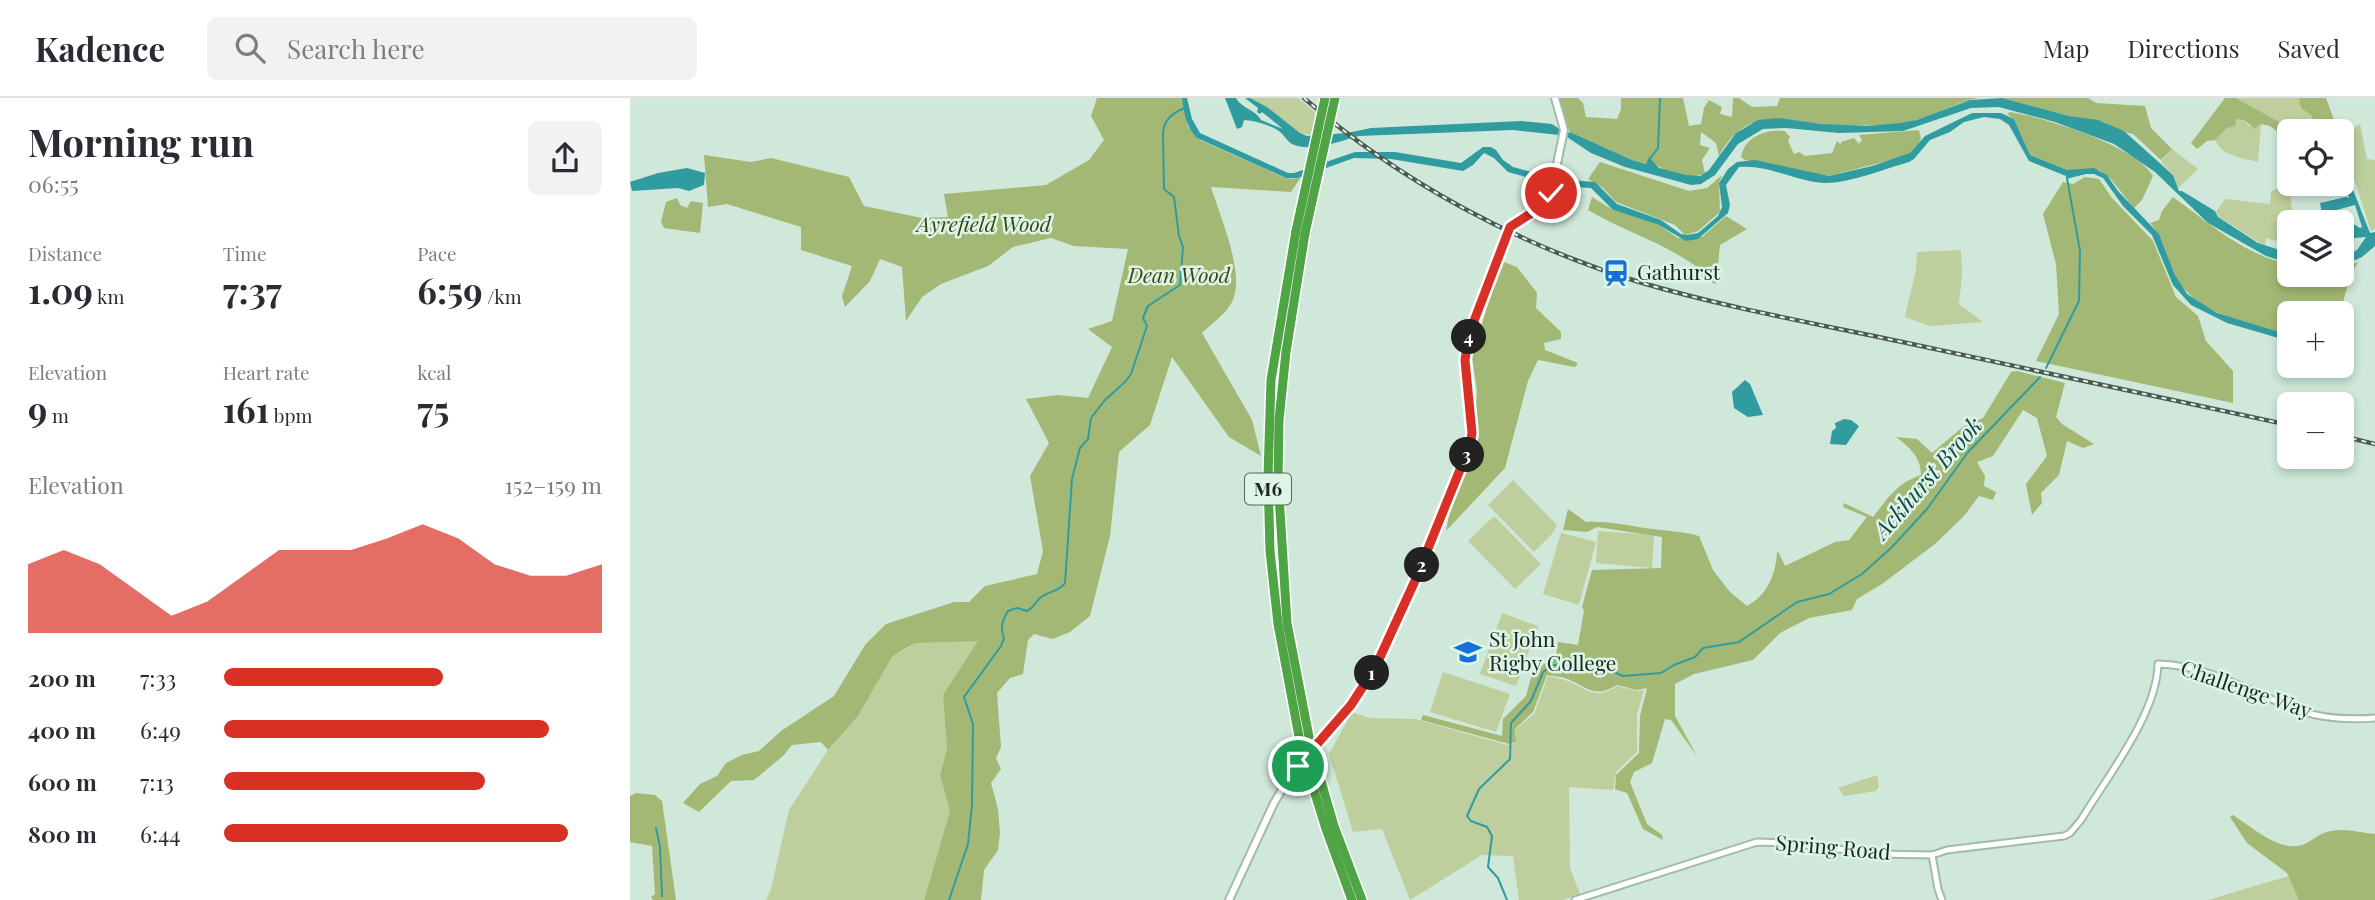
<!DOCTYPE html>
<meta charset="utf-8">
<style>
:root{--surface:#fff;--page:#f2f2f3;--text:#2b2b33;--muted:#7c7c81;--line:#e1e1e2;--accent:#d93025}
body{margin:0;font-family:"Playfair Display",serif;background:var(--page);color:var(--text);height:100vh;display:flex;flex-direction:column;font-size:26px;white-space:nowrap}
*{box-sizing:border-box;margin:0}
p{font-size:23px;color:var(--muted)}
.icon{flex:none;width:38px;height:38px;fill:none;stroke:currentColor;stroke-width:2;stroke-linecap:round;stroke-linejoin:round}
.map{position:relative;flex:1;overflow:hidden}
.side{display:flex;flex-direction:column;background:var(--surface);width:630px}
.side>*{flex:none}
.buttons{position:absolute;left:1647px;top:21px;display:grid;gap:14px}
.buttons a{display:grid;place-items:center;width:77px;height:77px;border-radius:10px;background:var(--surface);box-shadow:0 4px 10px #0003;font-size:35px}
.pin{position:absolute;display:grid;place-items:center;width:60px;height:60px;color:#fff;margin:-30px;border:4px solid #fff;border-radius:50%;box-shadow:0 2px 7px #0007}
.km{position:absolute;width:35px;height:35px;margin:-18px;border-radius:50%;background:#222;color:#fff;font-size:19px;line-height:35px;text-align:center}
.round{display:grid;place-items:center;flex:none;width:74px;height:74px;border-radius:10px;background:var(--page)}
.summary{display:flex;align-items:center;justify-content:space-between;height:119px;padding:0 28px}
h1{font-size:38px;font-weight:700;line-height:52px}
.metrics{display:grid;grid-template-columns:repeat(3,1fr);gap:10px;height:119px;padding:7px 28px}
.metrics div{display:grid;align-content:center}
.metrics b{font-size:35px;font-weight:700}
.metrics small{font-size:19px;font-weight:400}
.metrics p{font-size:19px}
.chart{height:196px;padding:14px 28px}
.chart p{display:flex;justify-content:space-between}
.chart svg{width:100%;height:126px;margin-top:7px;fill:var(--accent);opacity:.7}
ul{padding:0 28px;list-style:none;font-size:23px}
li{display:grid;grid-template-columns:112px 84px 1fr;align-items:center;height:52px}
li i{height:18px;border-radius:9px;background:var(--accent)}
header{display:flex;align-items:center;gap:42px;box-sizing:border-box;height:98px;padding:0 35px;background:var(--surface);border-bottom:2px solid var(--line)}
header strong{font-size:33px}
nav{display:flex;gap:38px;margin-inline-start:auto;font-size:24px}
.search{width:490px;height:63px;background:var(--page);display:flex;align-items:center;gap:18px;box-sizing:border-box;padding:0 24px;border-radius:10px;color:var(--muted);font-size:26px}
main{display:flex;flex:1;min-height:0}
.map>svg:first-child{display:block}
</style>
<header>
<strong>Kadence</strong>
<div class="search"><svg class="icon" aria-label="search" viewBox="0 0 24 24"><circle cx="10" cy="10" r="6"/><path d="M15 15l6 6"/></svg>Search here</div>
<nav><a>Map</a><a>Directions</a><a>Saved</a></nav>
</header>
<main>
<section class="side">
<div class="summary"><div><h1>Morning run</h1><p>06:55</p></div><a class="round"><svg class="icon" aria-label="share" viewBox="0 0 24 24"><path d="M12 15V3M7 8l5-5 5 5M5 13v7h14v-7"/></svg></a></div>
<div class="metrics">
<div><p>Distance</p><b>1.09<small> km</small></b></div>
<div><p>Time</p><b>7:37</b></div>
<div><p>Pace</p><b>6:59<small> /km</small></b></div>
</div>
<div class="metrics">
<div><p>Elevation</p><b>9<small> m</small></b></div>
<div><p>Heart rate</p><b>161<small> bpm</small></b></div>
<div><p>kcal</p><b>75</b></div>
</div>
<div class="chart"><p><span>Elevation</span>152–159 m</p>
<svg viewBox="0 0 160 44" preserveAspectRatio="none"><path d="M0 44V20L10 15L20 20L30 29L40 38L50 33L60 24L70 15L80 15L90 15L100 11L110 6L120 11L130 20L140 24L150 24L160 20V44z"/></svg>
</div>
<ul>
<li><b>200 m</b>7:33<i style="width:58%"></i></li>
<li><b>400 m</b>6:49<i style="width:86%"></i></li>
<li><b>600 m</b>7:13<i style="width:69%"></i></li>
<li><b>800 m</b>6:44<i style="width:91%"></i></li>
</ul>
</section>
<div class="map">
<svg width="1745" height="802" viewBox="0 0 1745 802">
<rect width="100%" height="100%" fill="#cfe8da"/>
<!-- green -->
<g fill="#bece9c">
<path d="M620,0h48l18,15 -5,22 -11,-2 -33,-26z"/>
<path d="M1606,0h63l3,10 9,7 7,16h-29v14l-7,-1 -2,-21z"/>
<path d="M1606,21l8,1 5,6 12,-2 -3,38c-15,-4 -36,-6 -43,-22z"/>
<path d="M1730,26l7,35 8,1v69l-4,2 -29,-89v-6z"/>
<path d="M1542,51l26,20 -20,19 -5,-14 -12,-12z"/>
<path d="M1659,83l4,39 15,-1v3h-19v23l-23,-7 -1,8 -46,-29 -3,-5 9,-13 45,5 1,-12z"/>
<path d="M1331,152l1,27 -3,27 24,18 -53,4 -25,-9 11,-48 1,-17z"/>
<path d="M883,382l44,45 -5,9 -18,18 -46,-47z"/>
<path d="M864,418l47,48 -26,25 -47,-48z"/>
<path d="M968,433l56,4 -2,33 -56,-5z"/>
<path d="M931,435l35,9 -17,63 -36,-11z"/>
<path d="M872,515l36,13 -22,60 -36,-12z"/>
<path d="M349,542l-36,55 4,54 -7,26 10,36 -26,89h-158l5,-11 18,-79 39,-60 30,-34 34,-59 24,-14z"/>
<path d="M813,574l67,22 -14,38 -66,-20z"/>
<path d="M918,578c7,2 15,3 22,6 20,9 26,18 47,4l21,5 6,-1 -7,24v38l-21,20 -3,18 -44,-3 1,81 10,26 -17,6h-44l-6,-44 -31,-1 -72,45 -28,-71 -29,3 -24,-78 23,-42 17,6 46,1 92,26 9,-2v-14l18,-15z"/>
<path d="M1247,677l2,12 -3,4 -32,5 -6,-8z"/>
<path d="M1659,778l10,24h-91z"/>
</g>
<!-- forest -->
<g fill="#a3b874">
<path d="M467,0h85l6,29 12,13 83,37 8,2 10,-2 -10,15 -80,-5c9,29 35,88 21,115 -5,11 -21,22 -30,31l50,87 9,36 -32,-19 -57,-80 -22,68 -31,27 -9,84 -20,80 -20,16 -17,7 -19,-5 -6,6 -5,34 -13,4 -13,15 4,54 -5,11 5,11 -10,14 7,26 2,24 -2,17 -14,20 -3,30h-57l26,-89 -10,-36 7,-26 -4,-54 35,-54 -62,2 -12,6 -12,8 -34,59 -30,34 -7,-8 -29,3 -9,11 -29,24 -23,1 -32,31 -16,-9 17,-19 17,-8 9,-13 16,-8 17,-4 22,-20 53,-35 31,-51 21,-21 68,-22h15l16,-16 52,-12 6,-23 -13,-75 19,-33 -23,-44 32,-4 30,3 24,-51 -24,-18 24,-8 16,-72 -54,-3 -23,-8 -38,9 -25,19 -47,18 -19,13 -16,24 -4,-54 -22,-8 -10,22 -25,26 -3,-11 10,-30 -51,-16v-23l-74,-23 -19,3 -4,-52 47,7 20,-4 78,19 15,29 58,12 26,-1 -4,-23 102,-9 43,-25 15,-20 -13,-24z"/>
<path d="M929,0h19l5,5 3,14 31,2 4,-10v-11h62l6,28 12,-2 3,-16 5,-8 13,7 -2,7 12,3 1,-19h6l13,9 25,-1 3,-8h198c-26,5 -49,22 -76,25 -26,3 -54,4 -80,1 -44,-5 -78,-15 -103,32l-3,-13 -15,-11 -1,13 10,3 -8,12 3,13c-16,9 -46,-2 -56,-15l-2,6 -15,-4 -62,-28z"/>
<path d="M1372,0h86l8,5 49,3 6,22 21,21 -11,11 -28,-26 -13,-3 -16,-9 -35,-6z"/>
<path d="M1595,0h11l43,24 2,4v4l-3,2 -8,-6 -10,-2 -5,5 -11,-9 -8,-1 -1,7 -8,2 -12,12 -8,1 -10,8 -6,-6z"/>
<path d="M1669,0h27l12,33h-20l-7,-16 -10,-7z"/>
<path d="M1380,14c36,6 124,33 143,64l-11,24 -8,8 -24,-30 -11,-8h-32l-37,-15 -16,-36 -7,-5z"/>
<path d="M1289,32l2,9 -8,13 -11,5 -73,19 -84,-16 -4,-3c4,-21 25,-28 44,-26l5,6 -2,4 6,13 5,-2 6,4 27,-3 5,-12 4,4v-3l13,-4 5,6 3,-4 -3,-5z"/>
<path d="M970,64l89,29 18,-3 15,-13 -3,8 1,29 -22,19 -13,4 -10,-10 -59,-23 -13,-14 -15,-9z"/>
<path d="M1455,79l14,2 13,19 41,43 23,56 22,19 8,25 27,30v32l-197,-42 23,-47 -3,-50 -13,-50 20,-32 10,2z"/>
<path d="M962,99l21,13 46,15 19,13 24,-1 24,-21 21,13 -27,16 -4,39 -14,-6 -1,-8c-35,-27 -76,-38 -113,-60z"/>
<path d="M1543,99c40,29 66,54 116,68v10h53v-7l16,-6 -8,15 -10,36h-51v22c-36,-7 -96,-23 -113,-58 -9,-19 -12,-39 -26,-54l9,-3 3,-9z"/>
<path d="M47,100l3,7 7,3 4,-7 12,2 -3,30 -36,-5 -3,-6 5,-20z"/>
<path d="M871,163l16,6 20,26 -1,15 25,24v7l-17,4 1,7 33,13 -3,4 -37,-7 -10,21 -23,87 -59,63 5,-26 21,-45 5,-69 -5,-34z"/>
<path d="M1387,273l48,12 -9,34 6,7 32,20 -11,4 -16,-7 -8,34 -18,18 1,10 -10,12 -6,-31 21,-28 -10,-38 -14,-8 -30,46 -16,6 8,14 -1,10 12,6 -3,8 -14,-4 -15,20 -29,28 -53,40 -25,15 -5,11 -43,8 -29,15 -27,27 -59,14 -19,10v32l22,40 -26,-36 -6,-1 -13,44 -18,9 -4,10 17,42 15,11 1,5 -20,-11 -16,-36 -12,-4 1,-14 23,-22 1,-37 7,-28 -10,2 -20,-5c-22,13 -27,4 -47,-5 -7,-3 -15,-4 -23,-5l-14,37 -18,17 1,13 -7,2 -88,-24 2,-5 79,21 1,-17 23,-23 6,-22 24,-20 2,-12 20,3 6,-35 -2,-3 10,-37 69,-2 1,-31 -65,-10 -10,5 -24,-2 5,-21 18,13c20,-1 39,3 59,6 19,3 36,3 54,8l14,34 17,22 17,14c20,-11 29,-31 30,-54l2,1 6,13 50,-24 14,-2 18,-23 -24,-10 1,-4 29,14c16,-20 23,-33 48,-42 0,-18 -11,-27 -25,-38l21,2 15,14 32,-27 19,-8 28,-46z"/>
<path d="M6,695l19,2 7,6 14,99h-23l-2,-3 4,-3 -3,-48 -22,-4v-46z"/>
<path d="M1603,717c19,12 46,37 69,30 10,-3 18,-13 29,-14 16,-3 29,2 44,3v66h-76l-12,-27 -40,-30 -17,-26z"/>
</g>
<!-- water -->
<g fill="#309ca0">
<path d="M552,0h5l5,21 8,14 88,40h6l61,-21h40l66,11 22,-16h8l5,3 7,10 10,7 44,12 38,3 22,22 44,16 20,14 6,1 11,-2 20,-17 4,-9 -3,-24 9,-14 9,-7 18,-2 74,16 43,-10 38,-13 15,-17 47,-23h29l13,6 16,36 37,15 27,-2 13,7 11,16 41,43 16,41 12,19 30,19 72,22v6l-62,-18 -36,-18 -18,-20 -21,-50 -29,-29 -20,-28 -9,-4h-8l-20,5v-3l-37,-15 -20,-36 -9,-6 -16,-2 -20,5 -14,10 -20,8 -16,19 -5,3c-25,7 -59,21 -84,21 -29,-1 -57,-19 -86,-16l-13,18 4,20 -2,8 -30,26 -12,2 -27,-16 -46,-15 -22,-22 -32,-2 -51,-14 -14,-14 -10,-5 -11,12 -10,6 -72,-12 -37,-1 -56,20h-12l-89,-40c-11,-11 -13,-25 -15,-40z"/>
<path d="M595,0h11c5,10 20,12 25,22l22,9 -21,-17 -2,2 -3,-2 1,-4 -13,-10h5l17,9 33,26 7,3 40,-3 24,-5 150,-7 31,3 15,10 3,-2 62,28 14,4 3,-7 10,11 27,7 14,1 9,-6 27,-37 22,-13 21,-2 43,6 44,2 34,-3 17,-3 53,-20 32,-2 67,18 29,4 26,11 49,44 6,16h3l33,20 3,6 40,26 31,10v10l-23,-7 -58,-33 -53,-51 -41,-28 -59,-22 -56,-15 -28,1 -68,23 -64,2 -53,-5 -23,1 -25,15 -23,31 -14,9 -10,1 -66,-18 -34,-14 -24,-16 -8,-2 -46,-5 -154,6c-19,5 -48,17 -67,8 -5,-3 -7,-8 -12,-12 -9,-7 -25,-11 -36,-12l-2,7 -5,2z"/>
<path d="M1712,64l28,71 5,-1v14l-13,11 -20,9v-8l15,-8 9,-13 -12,1 -12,14v-27l10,-2 8,5 2,-1 -7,-22 -33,9 -2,-11 26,-6 4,1 -4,-5 -16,2 -3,-11h15z"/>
<path d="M57,70l18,5 -1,12 -15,6 -11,-3 -46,3 -2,-9 28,-9z"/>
<path d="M1115,282l5,4 13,31 -15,2 -14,-9 -2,-16z"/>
<path d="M1214,321l7,1 8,6 -13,19 -16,-1 2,-13 4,-3 -1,-5z"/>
</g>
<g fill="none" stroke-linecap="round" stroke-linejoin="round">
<!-- stream -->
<g stroke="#309ca0" stroke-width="2">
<path d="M1019,62l9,-12 2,-50"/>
<path d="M1416,270l33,-67 1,-50 -13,-73"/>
<path d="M26,730l4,19 2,49"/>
<path d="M319,802l19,-56 4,-40 1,-80 -9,-27 37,-51 3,-8c-4,-11 -2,-17 4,-27l9,-3 10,3c8,-4 7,-8 13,-13 8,-7 19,-6 25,-15l7,-104 8,-31 8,-9 3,-21 14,-18 20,-18 6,-8 16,-48 -4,-8 5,-12 32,-21 3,-38 -4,-11 -5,-39 -10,-8 -1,-54c0,-14 8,-22 22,-27"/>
<path d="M877,802l-9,-22 -10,-11 4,-31 -5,-9 -16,-6 -4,-5 12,-27 31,-30 1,-36 20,-22 12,-29 10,-7h45l25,11 38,-3 13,-8 21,-8 8,-9 36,-6 58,-40 32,-8 33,-20 30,-27 35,-38 41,-57 72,-75"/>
</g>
<defs>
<g id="tertiary">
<path d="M1302,757l15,-5 117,-14 6,-3 11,-13c26,-43 76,-106 77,-156 52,1 95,30 143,47 24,8 49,9 74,7"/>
<path d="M1302,757l6,34 4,11"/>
<path d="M945,802l182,-58 33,1 88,11 54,1"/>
</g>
<path id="secondary" d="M599,802l45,-97 12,-20 77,-93 12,-22 55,-123 14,-39 26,-61 1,-22 -6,-63 2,-19 43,-114 30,-20 11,-14 13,-63 -9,-32"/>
<g id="motorway">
<path d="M666,133l-25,149 -3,97 2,74 8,73 23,123"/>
<path d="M675,135l-19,119 -7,68 -1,59 9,144 23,119"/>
<path d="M686,666l18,62 28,74"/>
<path d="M678,673l18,58 26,71"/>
</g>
</defs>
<!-- tertiary casing -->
<use href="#tertiary" stroke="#a2baac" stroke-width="9"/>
<!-- secondary casing -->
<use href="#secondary" stroke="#a2baac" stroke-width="10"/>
<!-- motorway casing -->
<use href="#motorway" stroke="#fff" stroke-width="12"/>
<!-- tertiary -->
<use href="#tertiary" stroke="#fff" stroke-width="5"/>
<!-- secondary -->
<use href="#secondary" stroke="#fff" stroke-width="6"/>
<!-- motorway -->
<use href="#motorway" stroke="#4fa445" stroke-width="9"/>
<defs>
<g id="rail">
<path d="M674,0c95,83 214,147 335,184 88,26 179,42 268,61 127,27 255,55 382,82"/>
<path d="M1712,338l33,8"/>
</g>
</defs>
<!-- rail casing -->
<use href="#rail" stroke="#4d5a53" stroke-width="4.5"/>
<!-- rail -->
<use href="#rail" stroke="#dcf5e7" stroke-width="2" stroke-dasharray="5" stroke-linecap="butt"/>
<defs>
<g id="motorway-bridge">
<path d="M666,133l29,-133"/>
<path d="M675,135l30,-135"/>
<path d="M680,644l6,22"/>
<path d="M671,649l7,24"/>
</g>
</defs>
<!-- motorway-bridge casing -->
<use href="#motorway-bridge" stroke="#fff" stroke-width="12" stroke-linecap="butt"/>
<!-- motorway-bridge -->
<use href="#motorway-bridge" stroke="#4fa445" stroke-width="9"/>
</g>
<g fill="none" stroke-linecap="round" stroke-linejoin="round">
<defs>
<path id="route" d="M668,668l53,-61 24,-37 39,-85 56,-138 2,-12 -7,-73 4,-26 41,-107 31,-20 10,-14"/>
</defs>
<!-- route casing -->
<use href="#route" stroke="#fff" stroke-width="14"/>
<!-- route -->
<use href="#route" stroke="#d93025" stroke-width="9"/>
</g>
<!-- icons -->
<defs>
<symbol id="station-bare" viewBox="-9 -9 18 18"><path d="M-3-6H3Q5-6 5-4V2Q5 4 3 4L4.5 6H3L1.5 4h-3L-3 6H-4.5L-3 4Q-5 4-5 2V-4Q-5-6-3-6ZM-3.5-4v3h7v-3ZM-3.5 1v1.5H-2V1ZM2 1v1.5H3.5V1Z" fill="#1770d9" stroke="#dcf5e7" stroke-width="2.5" paint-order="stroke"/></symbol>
<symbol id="university-bare" viewBox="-9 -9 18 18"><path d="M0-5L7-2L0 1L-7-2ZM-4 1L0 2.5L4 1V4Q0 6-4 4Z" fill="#1770d9" stroke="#dcf5e7" stroke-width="2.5" paint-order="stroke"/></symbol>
</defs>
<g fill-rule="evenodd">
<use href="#station-bare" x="967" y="156" width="38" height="38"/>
<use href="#university-bare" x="819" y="535" width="38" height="38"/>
</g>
<g text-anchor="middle" stroke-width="5" stroke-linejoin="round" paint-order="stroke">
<!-- shield labels -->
<rect fill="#dcf5e7" stroke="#56635c" stroke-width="2" x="615" y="375.5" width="46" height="31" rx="5"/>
<g font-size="19" font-weight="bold" fill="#1c2520">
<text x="638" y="398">M6</text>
</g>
<!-- park labels -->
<g font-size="21" font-style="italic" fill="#3a4714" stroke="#dcf5e7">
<text x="354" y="134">Ayrefield Wood</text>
<text x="549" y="185">Dean Wood</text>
</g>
<!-- poi labels -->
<g font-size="21" fill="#1c2520" stroke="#dcf5e7" text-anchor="start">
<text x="1007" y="182">Gathurst</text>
<text x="859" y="549">St John<tspan x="859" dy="24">Rigby College</tspan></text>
</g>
<!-- street labels -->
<g font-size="21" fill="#1c2520" stroke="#dcf5e7">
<text transform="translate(1616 592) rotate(19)" y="7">Challenge Way</text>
<text transform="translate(1203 750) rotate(5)" y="7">Spring Road</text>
</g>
<!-- water labels -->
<g font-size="23" font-style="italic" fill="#194849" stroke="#dcf5e7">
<text transform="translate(1298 380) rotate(-49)" y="8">Ackhurst Brook</text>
</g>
</g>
</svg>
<div class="buttons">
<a><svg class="icon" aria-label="locate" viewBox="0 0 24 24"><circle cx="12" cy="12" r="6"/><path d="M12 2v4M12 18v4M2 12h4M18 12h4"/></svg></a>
<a><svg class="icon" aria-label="layers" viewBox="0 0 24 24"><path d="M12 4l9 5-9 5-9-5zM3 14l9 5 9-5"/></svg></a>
<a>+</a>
<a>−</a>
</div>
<div class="pin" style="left:668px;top:668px;background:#1e9e55"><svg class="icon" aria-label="arrive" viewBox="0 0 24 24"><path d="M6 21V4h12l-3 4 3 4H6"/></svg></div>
<div class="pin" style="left:921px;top:95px;background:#d93025"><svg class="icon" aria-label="check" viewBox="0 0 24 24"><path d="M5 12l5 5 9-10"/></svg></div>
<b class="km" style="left:742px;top:575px">1</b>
<b class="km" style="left:792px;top:467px">2</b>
<b class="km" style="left:837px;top:357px">3</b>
<b class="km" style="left:839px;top:239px">4</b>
</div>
</main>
